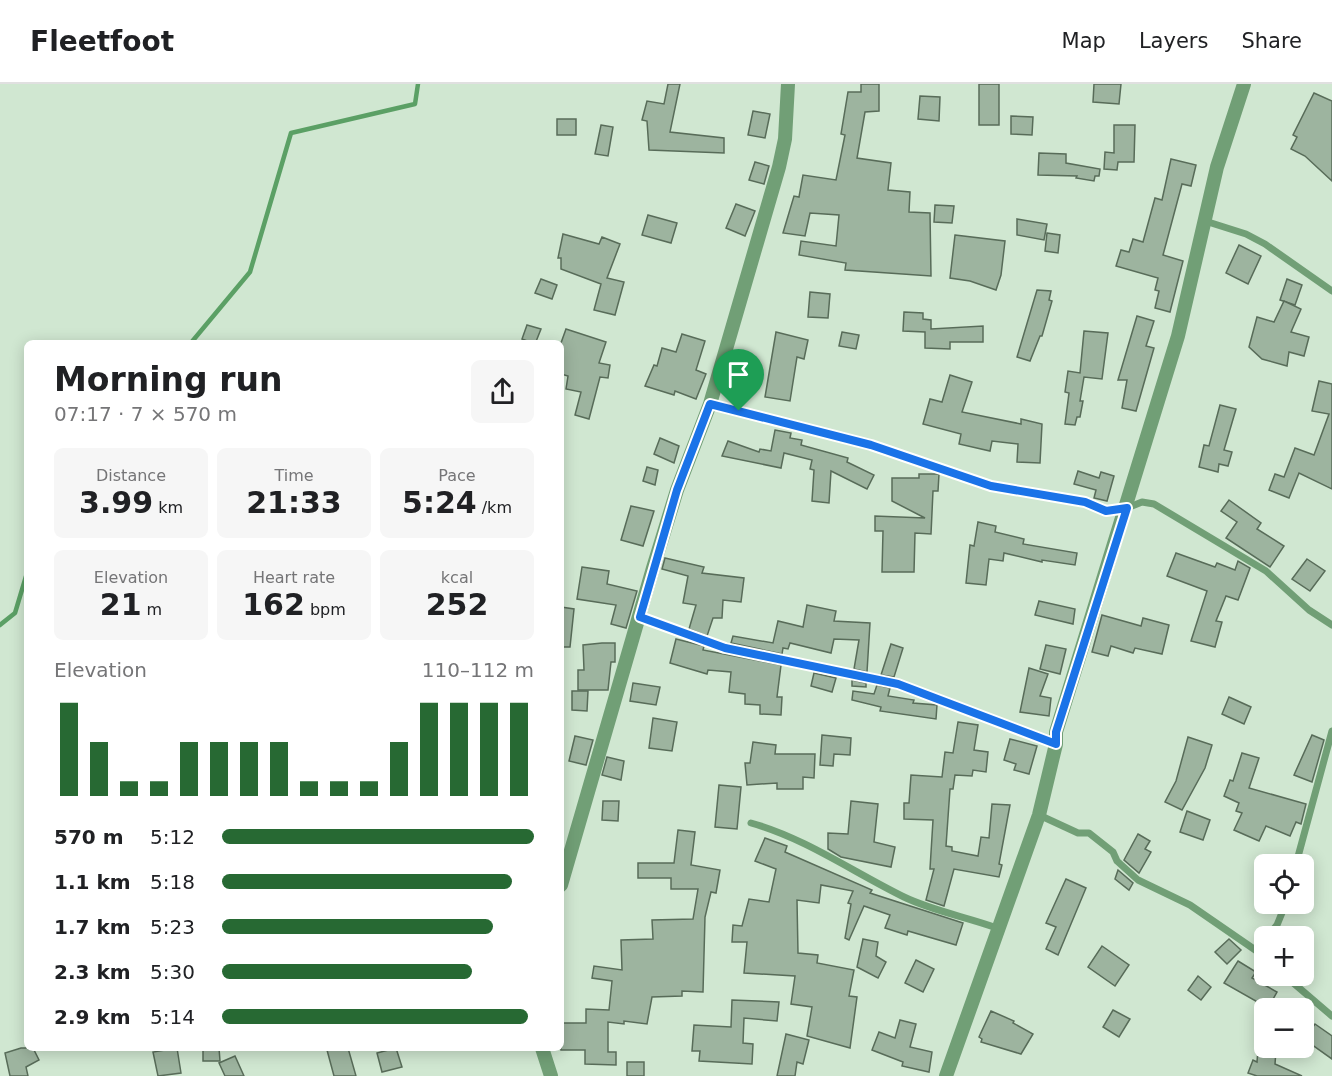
<!DOCTYPE html>
<meta charset="utf-8">
<style>
:root{--surface:#fff;--page:#f6f6f6;--text:#202124;--muted:#757577;--line:#e0e0e0;--accent:#276933}
body{margin:0;font-family:"DejaVu Sans",sans-serif;background:var(--page);color:var(--text);height:100vh;display:flex;flex-direction:column;font-size:22px;white-space:nowrap}
*{box-sizing:border-box;margin:0}
p{font-size:20px;color:var(--muted)}
.icon{flex:none;width:33px;height:33px;fill:none;stroke:currentColor;stroke-width:2;stroke-linecap:round;stroke-linejoin:round}
.map{position:relative;flex:1;overflow:hidden}
.details{position:absolute;left:24px;top:256px;width:540px;height:711px;display:flex;flex-direction:column;background:var(--surface);border-radius:9px;box-shadow:0 3px 15px #0003}
.details>*{flex:none}
.buttons{position:absolute;left:1254px;top:770px;display:grid;gap:12px}
.buttons a{display:grid;place-items:center;width:60px;height:60px;border-radius:9px;background:var(--surface);box-shadow:0 3px 15px #0003;font-size:30px}
.pin{position:absolute;display:grid;place-items:center;width:51px;height:51px;color:#fff;margin:-62px -26px;border-radius:50% 50% 50% 0;rotate:-45deg;box-shadow:0 0 6px #0007}
.pin .icon{rotate:45deg}
.round{display:grid;place-items:center;flex:none;width:63px;height:63px;border-radius:9px;background:var(--page)}
.summary{display:flex;align-items:center;justify-content:space-between;height:102px;padding:0 30px}
h1{font-size:33px;font-weight:700;line-height:45px}
.figures{display:grid;grid-template-columns:repeat(3,1fr);gap:9px;height:102px;padding:6px 30px}
.figures div{display:grid;align-content:center;border-radius:9px;background:var(--page);text-align:center}
.figures b{font-size:30px;font-weight:700}
.figures small{font-size:16px;font-weight:400}
.figures p{font-size:16px}
.chart{height:168px;padding:12px 30px}
.chart p{display:flex;justify-content:space-between}
.chart svg{width:100%;height:108px;margin-top:6px;stroke:var(--accent);stroke-width:6}
ul{padding:0 30px;list-style:none;font-size:20px}
li{display:grid;grid-template-columns:96px 72px 1fr;align-items:center;height:45px}
li i{height:15px;border-radius:8px;background:var(--accent)}
header{display:flex;align-items:center;gap:36px;box-sizing:border-box;height:84px;padding:0 30px;background:var(--surface);border-bottom:2px solid var(--line)}
header strong{font-size:28px}
nav{display:flex;gap:33px;margin-inline-start:auto;font-size:21px}
.map>svg:first-child{display:block}
</style>
<header>
<strong>Fleetfoot</strong>
<nav><a>Map</a><a>Layers</a><a>Share</a></nav>
</header>
<div class="map">
<svg width="1332" height="992" viewBox="0 0 1332 992">
<rect width="100%" height="100%" fill="#d0e7d1"/>
<g fill="none" stroke-linecap="round" stroke-linejoin="round">
<!-- stream -->
<g stroke="#5ba065" stroke-width="4.5">
<path d="M190,260l60,-72 41,-139 124,-29 3,-20"/>
<path d="M0,541l15,-12 12,-40"/>
</g>
</g>
<!-- building -->
<g fill="#9db49f" stroke="#586c59" stroke-width="1.5">
<path d="M668,0h12l-10,48 54,6v15l-75,-3 -2,-29 -5,-1 5,-19 17,3z"/>
<path d="M861,0h18v27l-14,1 -8,46 34,5 -3,27 22,2 -1,20 21,1 1,63 -86,-6 1,-7 -47,-8 2,-14 35,5 3,-31 -29,-2 -5,23 -22,-3 11,-37 5,1 4,-22 33,5 9,-45 -4,-1 7,-42h13z"/>
<rect x="979" y="0" width="20" height="41"/>
<path d="M1094,0h27l-2,20 -26,-2z"/>
<path d="M1314,9l18,8v80l-27,-25 -14,-7 6,-12 -4,-2z"/>
<path d="M920,12l20,1 -1,24 -21,-2z"/>
<path d="M753,27l17,3 -5,24 -17,-3z"/>
<path d="M1011,32l22,1 -1,18 -21,-1z"/>
<rect x="557" y="35" width="19" height="16"/>
<path d="M601,41l12,2 -5,29 -13,-2z"/>
<path d="M1114,41h21l-1,37h-16l-1,8 -13,-1 1,-17 9,1z"/>
<path d="M1039,69l27,1v9l34,6 -1,7h-4l-1,5 -18,-3 1,-2 -39,-1z"/>
<path d="M1171,75l25,6 -5,21 -9,-2 -19,71 20,6 -13,51 -15,-4 4,-17 -4,-1 3,-12 -42,-12 5,-16 8,2 4,-13 10,3 12,-44 7,2z"/>
<path d="M755,78l14,4 -5,18 -15,-4z"/>
<path d="M736,120l19,7 -10,25 -19,-8z"/>
<path d="M935,121l19,1 -2,17 -18,-1z"/>
<path d="M648,131l29,8 -6,20 -29,-8z"/>
<path d="M1017,135l30,5 -3,16 -27,-5z"/>
<path d="M1047,149l13,2 -2,18 -13,-2z"/>
<path d="M563,150l36,10 3,-7 18,7 -13,34 17,4 -9,33 -21,-5 7,-26 -40,-15v-11h-3z"/>
<path d="M955,151l50,6 -4,34 -5,15 -26,-9 -20,-3z"/>
<path d="M1239,161l22,11 -13,28 -22,-11z"/>
<path d="M541,195l16,6 -5,14 -17,-6z"/>
<path d="M1287,195l15,6 -7,20 -15,-5z"/>
<path d="M1037,206l14,1 -2,9 3,1 -10,35h-2l-10,25 -13,-4z"/>
<path d="M810,208l20,2 -2,24 -20,-1z"/>
<path d="M1284,217l17,8 -10,23 18,5 -5,19 -15,-4 -2,14 -25,-7 -13,-12 8,-30 17,5z"/>
<path d="M904,228l19,1v6l8,1v9l52,-3v16h-33v7l-25,-1v-16l-22,-1z"/>
<path d="M1137,232l17,5 -8,25 8,2 -18,63 -14,-3 5,-28h-9z"/>
<path d="M527,241l14,4 -6,15 -13,-5z"/>
<path d="M566,245l40,13 -7,21 11,2 -2,13 -8,-1 -11,42 -14,-4 6,-23 -15,-3 2,-13 -7,-2v-31z"/>
<path d="M1084,247l24,2 -6,46 -18,-2 -4,24h3l-3,16h-3l-2,8 -10,-1 4,-31 -4,-1 3,-21 12,2z"/>
<path d="M776,248l32,8 -4,19 -7,-2 -7,44 -25,-4z"/>
<path d="M842,248l17,3 -3,14 -17,-3z"/>
<path d="M682,250l23,7 -9,29 10,4 -10,25 -21,-8 -1,4 -29,-9 9,-21 3,1 5,-18 14,4z"/>
<path d="M950,291l22,7 -10,30 59,12v-5l21,5 -2,39 -23,-1 1,-18 -26,-3 -2,10 -31,-7 2,-10 -38,-10 7,-25 12,3z"/>
<path d="M1319,297l13,3v105l-33,-16 -10,25 -20,-8 6,-16 9,3 11,-29 19,7 15,-41 -17,-3z"/>
<path d="M1220,321l16,4 -12,41 8,2 -4,14 -9,-2 -1,8 -19,-5 5,-22 5,1z"/>
<path d="M775,346l16,3 -1,5 12,2 -1,5 47,13 -1,4 27,13 -7,14 -36,-18 -2,32 -17,-2 2,-31 -4,-1 2,-9 -28,-7 -3,15 -59,-12 6,-15 31,11 1,-3 11,2z"/>
<path d="M660,354l19,8 -5,17 -20,-9z"/>
<path d="M647,383l11,3 -3,15 -12,-4z"/>
<path d="M1078,387l21,7 2,-6 13,4 -7,25 -13,-3 2,-8 -22,-6z"/>
<path d="M919,390h20l-1,17h-5l-2,43 -16,-1 -1,39h-32l1,-41h-8v-15l50,2 -33,-17v-23h27z"/>
<path d="M1229,416l32,23 -4,6 27,17 -14,21 -44,-29 11,-16 -16,-11z"/>
<path d="M631,422l23,5 -11,35 -22,-6z"/>
<path d="M978,438l18,4 -1,6 29,7 -1,5 54,9 -2,12 -33,-5v2l-38,-9 -1,8 -14,-2 -3,26 -20,-2 4,-38 4,1z"/>
<path d="M1176,469l39,14 2,-4 18,7 3,-9 12,7 -12,32 -12,-4 -10,25 6,1 -7,25 -24,-6 16,-50 -40,-15z"/>
<path d="M665,474l39,9 -2,6 42,5 -3,24 -18,-2 -1,18h-9l-6,18 -18,-7 7,-24 -13,-2 5,-27 -26,-7z"/>
<path d="M1307,475l18,12 -15,20 -18,-12z"/>
<path d="M582,483l27,4 -2,13 30,7 -11,37 -15,-4 5,-19 -39,-6z"/>
<path d="M1039,517l36,8 -2,15 -38,-9z"/>
<path d="M807,521l29,6 -2,10 36,2 -3,49 -13,-3 5,-29 -25,-1 -3,14 -41,-10 -2,6 -5,-1 -1,6 -51,-11 2,-7 40,7 5,-22 25,6z"/>
<path d="M561,523l13,2 -4,38h-9z"/>
<path d="M1102,531l39,11 2,-8 26,7 -7,29 -27,-6 -2,5 -22,-7 -3,10 -16,-4z"/>
<path d="M676,555l28,7 -1,4 78,15 -4,32h5l-1,18 -21,-1v-9l-15,-1v-10l-16,-2 2,-20 -23,-2 -1,4 -37,-11z"/>
<path d="M602,559h13v19h-4l-3,28h-30v-20h6l-1,-25z"/>
<path d="M891,560l12,4 -9,29 -13,-2z"/>
<path d="M1046,561l20,4 -6,25 -20,-5z"/>
<path d="M1029,584l19,6 -8,22 11,2 -2,18 -29,-4z"/>
<path d="M814,589l22,5 -4,14 -21,-6z"/>
<path d="M852,596l14,3v4l-14,-1z"/>
<path d="M633,599l27,4 -4,18 -26,-4z"/>
<path d="M877,601l13,3 -2,8 26,4 -1,3 24,2 -1,14 -56,-8 1,-4 -29,-7 1,-9 21,3z"/>
<path d="M572,607h16l-1,20 -15,-1z"/>
<path d="M1229,613l22,10 -7,17 -22,-10z"/>
<path d="M653,634l24,4 -5,29 -23,-3z"/>
<path d="M958,638l20,3 -4,25 14,2 -2,20 -13,-2 -1,6 -17,-1 -2,14h-3l-4,57 6,1v4l26,5 3,-19 8,1 3,-34 18,1 -11,59 3,1 -3,12 -45,-8 -10,37 -18,-6 8,-31h-4l3,-49 -29,-1v-16h5l2,-28 31,2 3,-25 8,1z"/>
<path d="M822,651l29,3 -1,17 -16,-1 -1,12 -13,-1z"/>
<path d="M1312,651l12,5 -12,42 -18,-7z"/>
<path d="M575,652l18,4 -7,25 -17,-4z"/>
<path d="M1188,653l24,8 -7,23 -23,42 -17,-8 11,-21z"/>
<path d="M1010,655l27,7 -8,28 -15,-4 2,-6 -12,-4z"/>
<path d="M753,658l23,3 -1,9h40l-1,24 -11,-1v12h-26v-6l-30,2 -2,-22h5z"/>
<path d="M1242,669l17,5 -10,30 57,16 -5,20 -5,-2 -6,14 -24,-10 -7,15 -25,-11 8,-17 -6,-2 3,-8 -15,-7 6,-16 3,1z"/>
<path d="M607,673l17,4 -3,19 -19,-5z"/>
<path d="M719,701l22,2 -4,42 -22,-2z"/>
<path d="M603,717h16l-1,20 -16,-1z"/>
<path d="M851,717l27,3 -4,38 21,5 -4,20 -50,-10 -13,-8v-16l20,1z"/>
<path d="M1187,727l23,9 -7,20 -23,-8z"/>
<path d="M678,746l17,2 -4,33 29,5 -4,23 -5,-1 -6,25 -2,75 -21,-1v5l-30,1 -5,27 -23,-3v3l-16,-2v30h8v13l-31,-1v-14h-24v-27h25v-14l23,1 3,-29 -20,-3 2,-12 28,4 -1,-30 32,-1 -1,-19 41,-1 5,-30h-27v-11h-33v-15h36z"/>
<path d="M1138,750l12,7 -5,8 6,3 -12,21 -15,-13z"/>
<path d="M765,754l22,8 -2,6 87,38 -2,3 93,30 -7,22 -48,-14 -1,4 -22,-7 5,-13 -26,-9 -15,34 -4,-2 6,-34 -3,-1 5,-12 -32,-6 -2,18 -22,-3 1,53 20,2 -1,8 37,7 -5,26 8,1 -7,51 -43,-12 5,-29 -21,-3 4,-28 -51,-3 3,-31h-15l1,-17 9,1 7,-27 20,3 7,-33 -21,-8z"/>
<path d="M1118,786l15,13 -4,7 -14,-11z"/>
<path d="M1066,795l20,9 -28,67 -12,-6 10,-22 -10,-4z"/>
<path d="M863,855l15,3 -2,14 10,6 -8,16 -21,-11z"/>
<path d="M1229,855l12,11 -14,14 -12,-12z"/>
<path d="M1102,862l27,19 -14,21 -27,-19z"/>
<path d="M916,876l18,9 -11,23 -18,-9z"/>
<path d="M1238,877l18,11 -4,6 25,14 -9,16 -44,-25z"/>
<path d="M1198,892l13,11 -10,13 -13,-10z"/>
<path d="M732,916l47,2 -2,19 -33,-3 -1,25 10,1 -1,20 -53,-3 1,-10h-8l2,-26 37,2z"/>
<path d="M1113,926l17,9 -11,18 -16,-10z"/>
<path d="M991,927l23,10 -1,2 20,11 -12,20 -40,-12 1,-3 -3,-2z"/>
<path d="M900,936l16,4 -6,23 22,5 -3,20 -27,-6 1,-4 -31,-12 7,-18 16,6z"/>
<path d="M1315,940l17,12v23l-28,-20z"/>
<path d="M786,950l23,6 -6,24 -6,-2 -2,14h-18z"/>
<path d="M21,964h12l6,12 -13,7 2,9h-18l-5,-23z"/>
<path d="M177,964l4,25 -23,3 -5,-24z"/>
<path d="M203,964h16l1,13h-17z"/>
<path d="M335,964h13l8,28h-22l-7,-26z"/>
<path d="M396,964l6,19 -20,5 -5,-19z"/>
<path d="M1258,965l18,2 -1,13 27,12h-45l-9,-3 5,-13 4,2z"/>
<path d="M235,972l9,20h-19l-6,-13z"/>
<rect x="627" y="978" width="17" height="14"/>
</g>
<g fill="none" stroke-linecap="round" stroke-linejoin="round">
<!-- lane -->
<g stroke="#719f76" stroke-width="7">
<path d="M1205,137l41,13 19,10 67,47"/>
<path d="M710,320l161,41 120,41 94,16 21,9 21,-3 15,-6 12,2 112,67 43,39 23,15"/>
<path d="M640,533l85,31 173,36 158,60"/>
<path d="M1039,731l39,18h11l24,19 4,9 21,19 52,25 74,51"/>
<path d="M751,739c54,15 102,49 153,74 29,14 63,20 93,31"/>
<path d="M1296,780l36,-133"/>
<path d="M1268,852l9,-11 9,-22"/>
<path d="M1257,867l7,-10"/>
<path d="M1284,891l48,41"/>
</g>
<!-- street -->
<g stroke="#719f76" stroke-width="14">
<path d="M561,801l92,-317 24,-78 33,-86 69,-237 6,-28 3,-55"/>
<path d="M542,964l9,28"/>
<path d="M946,992l93,-261 17,-71v-12l122,-396 39,-169 27,-83"/>
</g>
</g>
<g fill="none" stroke-linecap="round" stroke-linejoin="round">
<defs>
<path id="route" d="M710,320l161,41 120,41 94,16 21,9 21,-3 -71,224v12l-158,-60 -173,-36 -85,-31 37,-127z"/>
</defs>
<!-- route casing -->
<use href="#route" stroke="#fff" stroke-width="12"/>
<!-- route -->
<use href="#route" stroke="#1a73e8" stroke-width="8"/>
</g>
</svg>
<div class="buttons">
<a><svg class="icon" aria-label="locate" viewBox="0 0 24 24"><circle cx="12" cy="12" r="6"/><path d="M12 2v4M12 18v4M2 12h4M18 12h4"/></svg></a>
<a>+</a>
<a>−</a>
</div>
<div class="pin" style="left:739px;top:327px;background:#1e9e55"><svg class="icon" aria-label="arrive" viewBox="0 0 24 24"><path d="M6 21V4h12l-3 4 3 4H6"/></svg></div>
<section class="details">
<div class="summary"><div><h1>Morning run</h1><p>07:17 · 7 × 570 m</p></div><a class="round"><svg class="icon" aria-label="share" viewBox="0 0 24 24"><path d="M12 15V3M7 8l5-5 5 5M5 13v7h14v-7"/></svg></a></div>
<div class="figures">
<div><p>Distance</p><b>3.99<small> km</small></b></div>
<div><p>Time</p><b>21:33</b></div>
<div><p>Pace</p><b>5:24<small> /km</small></b></div>
</div>
<div class="figures">
<div><p>Elevation</p><b>21<small> m</small></b></div>
<div><p>Heart rate</p><b>162<small> bpm</small></b></div>
<div><p>kcal</p><b>252</b></div>
</div>
<div class="chart"><p><span>Elevation</span>110–112 m</p>
<svg viewBox="0 0 160 44" preserveAspectRatio="none"><path d="M5 44V6M15 44V22M25 44V38M35 44V38M45 44V22M55 44V22M65 44V22M75 44V22M85 44V38M95 44V38M105 44V38M115 44V22M125 44V6M135 44V6M145 44V6M155 44V6"/></svg>
</div>
<ul>
<li><b>570 m</b>5:12<i style="width:100%"></i></li>
<li><b>1.1 km</b>5:18<i style="width:93%"></i></li>
<li><b>1.7 km</b>5:23<i style="width:87%"></i></li>
<li><b>2.3 km</b>5:30<i style="width:80%"></i></li>
<li><b>2.9 km</b>5:14<i style="width:98%"></i></li>
</ul>
</section>
</div>
